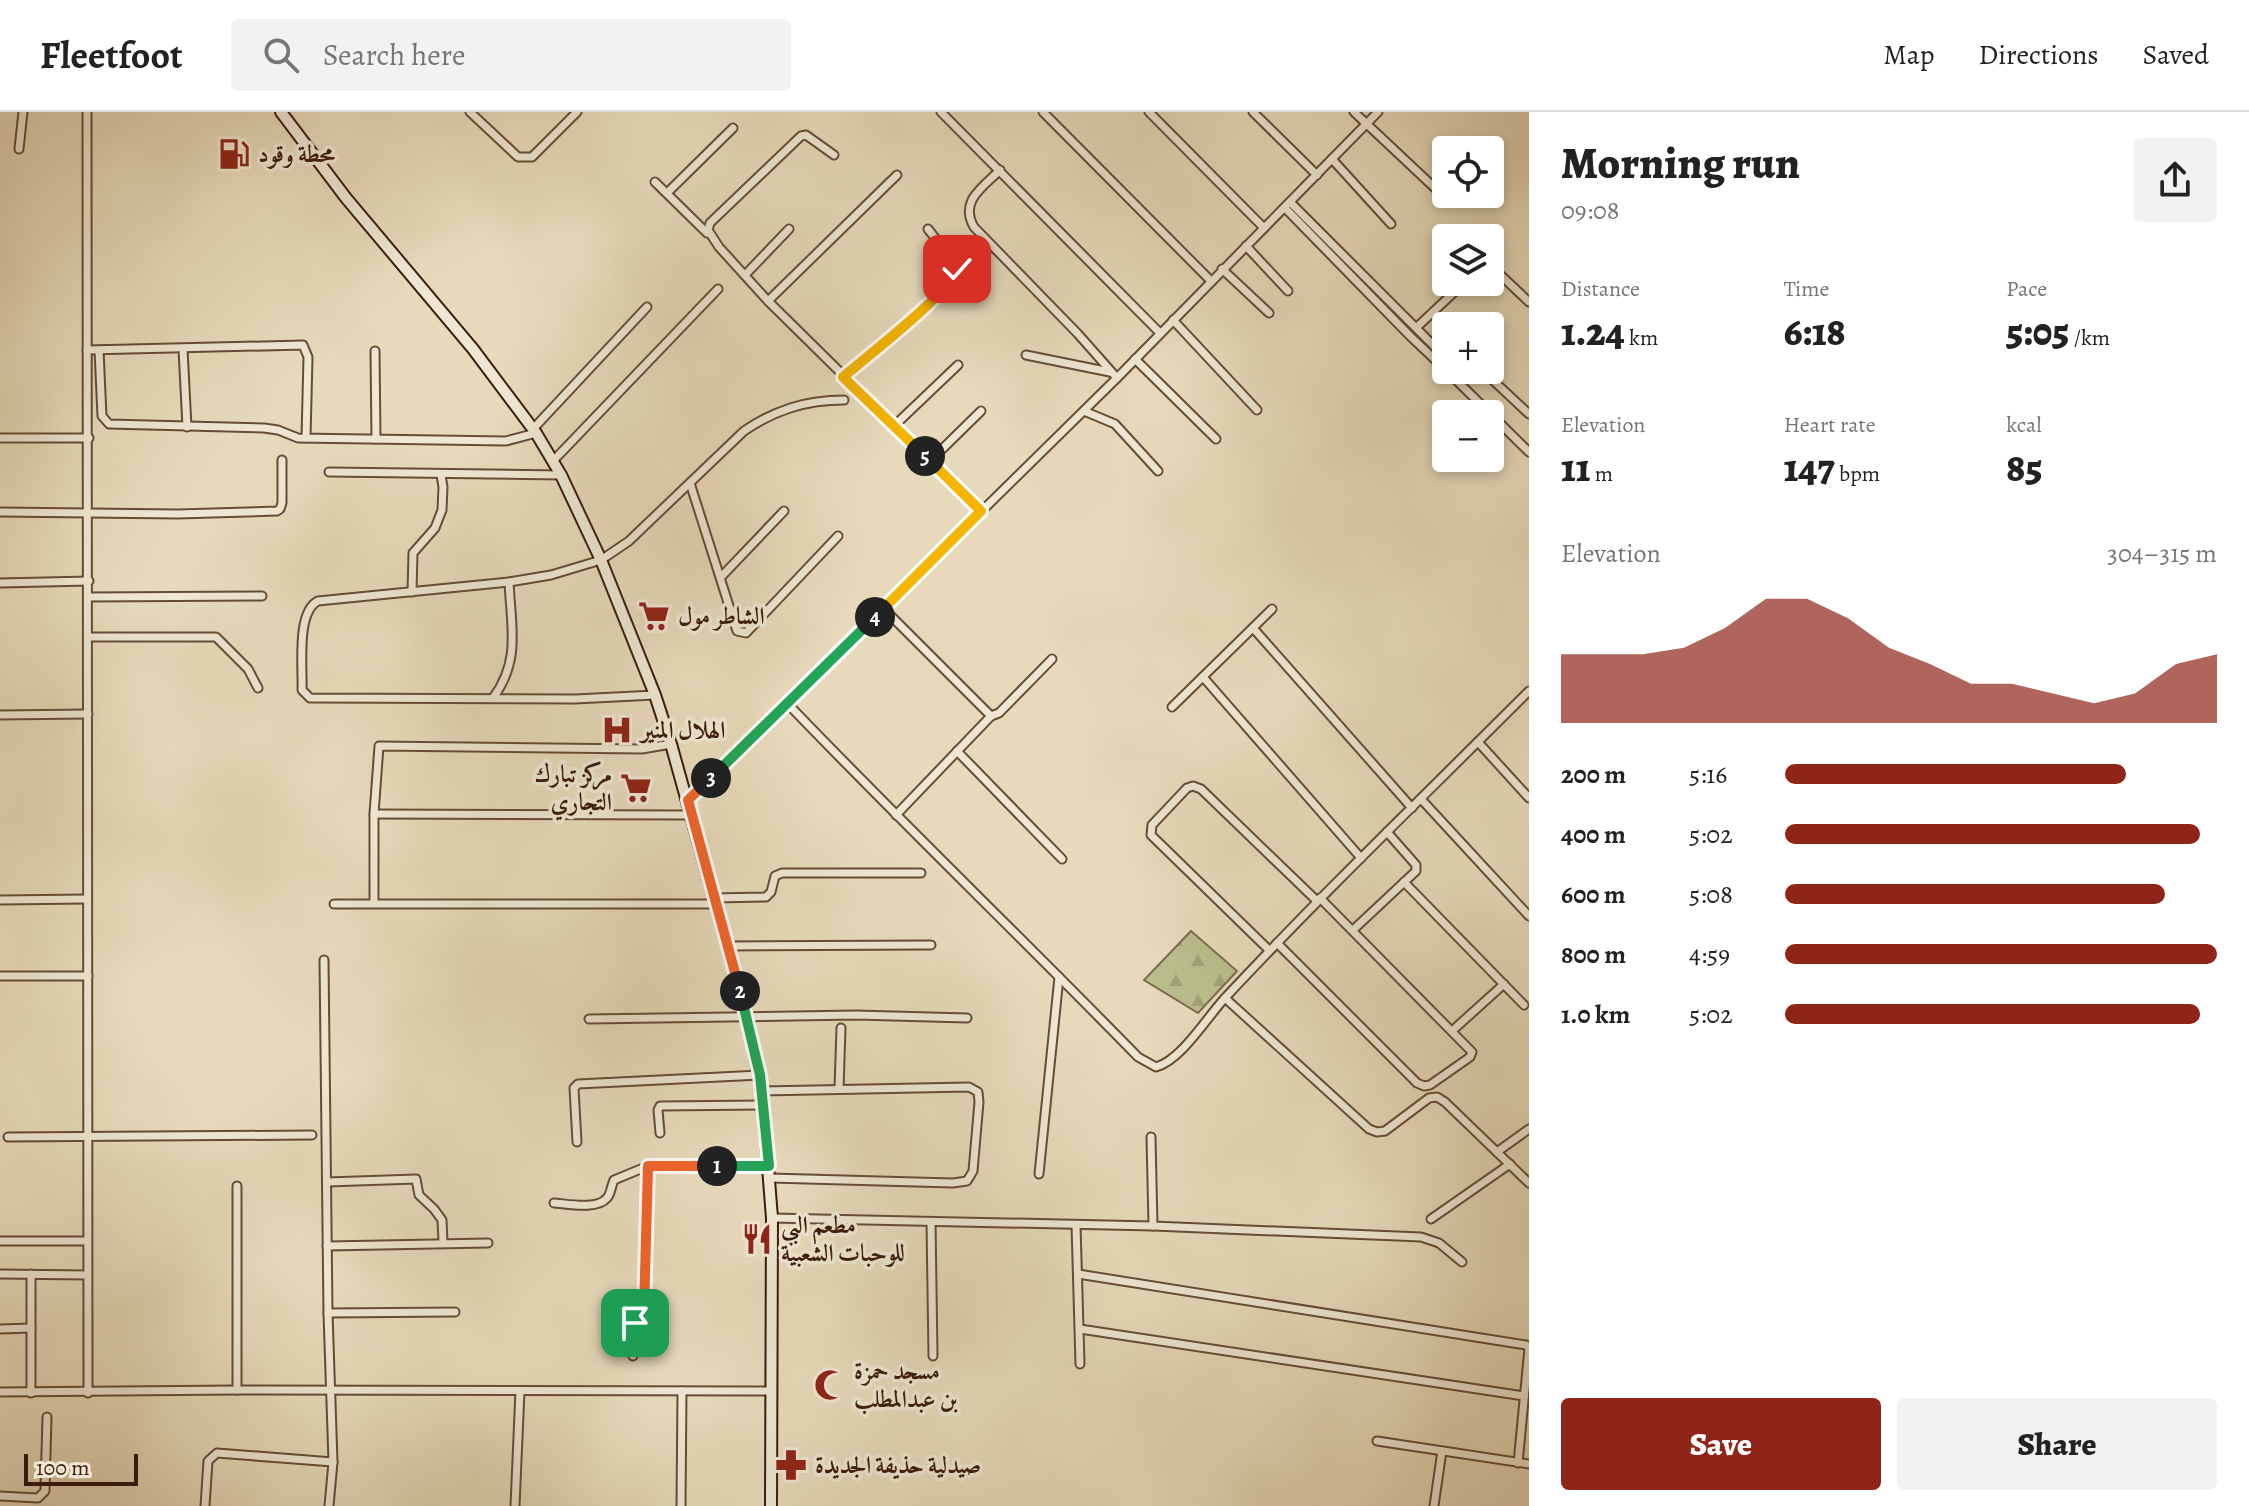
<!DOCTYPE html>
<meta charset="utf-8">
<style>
:root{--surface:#fff;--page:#f2f2f2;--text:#222;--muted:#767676;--line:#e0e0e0;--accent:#8f2418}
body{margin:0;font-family:Alegreya,Amiri,serif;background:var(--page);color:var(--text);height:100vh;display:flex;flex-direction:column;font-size:30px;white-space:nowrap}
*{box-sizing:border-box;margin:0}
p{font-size:26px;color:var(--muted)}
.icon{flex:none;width:44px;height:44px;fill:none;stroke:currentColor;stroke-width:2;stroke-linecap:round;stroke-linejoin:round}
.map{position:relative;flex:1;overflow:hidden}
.side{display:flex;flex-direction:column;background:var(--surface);width:720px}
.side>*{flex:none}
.fabs{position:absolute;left:1432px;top:24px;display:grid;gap:16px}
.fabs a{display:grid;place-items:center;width:72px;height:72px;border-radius:8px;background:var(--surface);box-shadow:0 4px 12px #0003;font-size:40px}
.scale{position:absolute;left:24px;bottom:20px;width:114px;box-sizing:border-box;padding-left:8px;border:4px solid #3b1c0a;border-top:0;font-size:22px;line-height:28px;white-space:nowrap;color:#3b1c0a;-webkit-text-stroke:6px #efe7d3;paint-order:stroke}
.pin{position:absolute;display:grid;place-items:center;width:68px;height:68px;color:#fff;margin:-34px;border-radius:16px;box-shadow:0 4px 12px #0006}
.km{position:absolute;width:40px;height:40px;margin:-20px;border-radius:50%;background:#222;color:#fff;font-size:22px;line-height:40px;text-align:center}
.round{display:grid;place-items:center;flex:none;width:84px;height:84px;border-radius:8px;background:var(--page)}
.headline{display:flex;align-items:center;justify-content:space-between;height:136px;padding:0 32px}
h1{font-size:44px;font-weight:800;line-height:60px}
.stats{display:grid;grid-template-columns:repeat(3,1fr);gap:12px;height:136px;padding:8px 32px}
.stats div{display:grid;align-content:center}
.stats b{font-size:40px;font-weight:800}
.stats small{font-size:22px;font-weight:400}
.stats p{font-size:22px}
.chart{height:224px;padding:16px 32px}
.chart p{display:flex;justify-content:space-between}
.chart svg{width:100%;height:144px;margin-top:8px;fill:var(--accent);opacity:.7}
.button{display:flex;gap:16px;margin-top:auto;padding:16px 32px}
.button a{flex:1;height:92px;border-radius:8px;background:var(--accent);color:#fff;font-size:32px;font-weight:800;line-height:92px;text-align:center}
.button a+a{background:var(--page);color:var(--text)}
ul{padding:0 32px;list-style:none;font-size:26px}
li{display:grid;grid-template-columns:128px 96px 1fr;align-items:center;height:60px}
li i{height:20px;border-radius:10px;background:var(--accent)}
header{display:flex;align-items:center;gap:48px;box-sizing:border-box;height:112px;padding:0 40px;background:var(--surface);border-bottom:2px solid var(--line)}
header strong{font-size:38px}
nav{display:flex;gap:44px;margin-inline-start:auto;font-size:28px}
.search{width:560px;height:72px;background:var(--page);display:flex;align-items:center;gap:20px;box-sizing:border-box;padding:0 28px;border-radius:8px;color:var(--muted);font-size:30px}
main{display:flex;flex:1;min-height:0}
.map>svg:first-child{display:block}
</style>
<header>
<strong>Fleetfoot</strong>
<div class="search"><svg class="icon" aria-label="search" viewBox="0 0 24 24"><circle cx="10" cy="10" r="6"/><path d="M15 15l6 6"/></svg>Search here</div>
<nav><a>Map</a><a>Directions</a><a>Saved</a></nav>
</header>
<main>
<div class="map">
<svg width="1529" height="1394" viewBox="0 0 1529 1394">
<defs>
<pattern id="forest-firs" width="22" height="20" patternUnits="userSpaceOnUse" patternTransform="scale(2)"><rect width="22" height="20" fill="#babe8d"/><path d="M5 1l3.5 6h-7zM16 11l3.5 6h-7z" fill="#a1a378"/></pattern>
</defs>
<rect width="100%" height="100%" fill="#e7dabb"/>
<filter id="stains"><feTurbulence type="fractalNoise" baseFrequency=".0025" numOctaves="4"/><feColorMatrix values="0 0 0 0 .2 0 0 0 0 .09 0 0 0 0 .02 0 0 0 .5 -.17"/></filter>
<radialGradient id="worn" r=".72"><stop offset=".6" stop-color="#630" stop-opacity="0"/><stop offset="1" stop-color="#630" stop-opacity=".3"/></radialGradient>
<!-- forest -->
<path fill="url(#forest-firs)" stroke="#7a6d4c" stroke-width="2" d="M1191,819l46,40 -39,42 -54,-33z"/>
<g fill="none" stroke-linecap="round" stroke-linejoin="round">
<defs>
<g id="minor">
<path d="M87,0l1,1281"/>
<path d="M470,0l48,45h14l45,-45"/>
<path d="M941,0l219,221"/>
<path d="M1043,0l168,169"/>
<path d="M1149,0l115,116"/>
<path d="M1253,0l64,63"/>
<path d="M1354,0l84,79"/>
<path d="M19,37l4,-37"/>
<path d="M834,43l-28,-20 -5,1 -91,87 -2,7 11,17 49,54 213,210"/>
<path d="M1332,47l59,65"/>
<path d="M1000,58c-17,17 -41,31 -26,57l104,107 39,44"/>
<path d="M655,70l52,51"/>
<path d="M667,81l66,-65"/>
<path d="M1291,91l155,155"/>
<path d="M1285,96l125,128 36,34"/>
<path d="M1246,134l42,45"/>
<path d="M1490,153l39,37"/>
<path d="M1222,157l47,44"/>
<path d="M745,163l44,-46"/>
<path d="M768,189l129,-126"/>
<path d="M1173,208l84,90"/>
<path d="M1417,215l48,-45"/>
<path d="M183,237l4,78"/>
<path d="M87,238l216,-5 5,12 -2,81"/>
<path d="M99,238l3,66 7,8 155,4 14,2 20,8 208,3 30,-8"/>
<path d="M375,239l1,88"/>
<path d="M1026,243l84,17"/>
<path d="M1135,247l81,80"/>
<path d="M1446,258l83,82"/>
<path d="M1482,258l47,44"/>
<path d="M843,265c20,-17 113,-92 113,-112l-28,-36"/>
<path d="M1084,299l31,13 43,47"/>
<path d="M894,314l64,-61"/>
<path d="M533,317l114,-122"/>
<path d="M0,326h89"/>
<path d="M553,349l165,-172"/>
<path d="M930,349l51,-50"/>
<path d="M329,360l232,3"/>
<path d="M690,371l47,148 9,2 92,-97"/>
<path d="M0,400l178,2 99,-3 3,-2 2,-6v-43"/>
<path d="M721,465l63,-66"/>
<path d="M0,471l89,-2"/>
<path d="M412,480l1,-39 22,-25 7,-18 1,-23 -2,-12"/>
<path d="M89,485l173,-1"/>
<path d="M884,497l107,107"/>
<path d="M1253,516l159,180"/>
<path d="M88,525h128l32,32 10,19"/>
<path d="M1203,565l158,181"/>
<path d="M655,583l-80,4 -265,-1 -8,-8c1,-23 -6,-78 16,-89l191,-19 42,-7 50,-15 28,-19 115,-110c31,-21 62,-31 100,-31"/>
<path d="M493,586c28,-38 18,-71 16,-116"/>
<path d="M787,591c115,120 235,235 351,354l18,10c25,-7 50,-48 68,-68 98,-105 203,-206 305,-308"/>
<path d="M1172,595l100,-98"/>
<path d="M0,603l88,-1"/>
<path d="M1478,630l51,56"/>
<path d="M957,639l105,108"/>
<path d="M1421,687l108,117"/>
<path d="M688,688l429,-422 261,-266"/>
<path d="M374,702l317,1"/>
<path d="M896,703l95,-99 8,-3 53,-54"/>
<path d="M1404,770l120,123"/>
<path d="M714,786l52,-1 5,-5 4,-16 7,-3h139"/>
<path d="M0,788l86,-1"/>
<path d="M374,791v-89l5,-68 263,3 29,-5"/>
<path d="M334,792h382"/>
<path d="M1353,818l63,-59v-6l-29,-33"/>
<path d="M1277,831l140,140 7,3 6,-1 40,-28 2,-5 -152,-154"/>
<path d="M728,834l203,-1"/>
<path d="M1269,838l-118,-115 1,-10 35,-37 6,-2 8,3 116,112"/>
<path d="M324,848l4,353 5,149 -4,44"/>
<path d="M0,864h88"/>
<path d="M1225,886l144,131 8,3 8,-1 44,-33 8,-1 8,5 84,81"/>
<path d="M589,907l267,-4 111,3"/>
<path d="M1452,919l52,-47"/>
<path d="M839,977l2,-61"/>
<path d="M762,979l207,-4 9,5 1,10 -6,69 -6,10 -14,2 -183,-5"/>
<path d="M660,1021l-2,-23 2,-4 103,-1"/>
<path d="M8,1025l304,-2"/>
<path d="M1151,1025l2,89"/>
<path d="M577,1030l-3,-54 4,-4 182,-9"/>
<path d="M1497,1040l32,-23"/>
<path d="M1039,1062l20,-197"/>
<path d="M327,1070l89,-3 3,16 15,14 8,11 1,22"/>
<path d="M237,1074v204"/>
<path d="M554,1091c14,1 43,7 53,-5 4,-4 4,-12 7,-18l34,-14h121"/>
<path d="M772,1106l381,8 268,11 18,6 23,19"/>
<path d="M1431,1107l79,-55"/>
<path d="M931,1110l2,134"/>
<path d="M1076,1113l4,139"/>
<path d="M0,1129h87"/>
<path d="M327,1134l161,-3"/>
<path d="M0,1162l87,1"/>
<path d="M31,1162v119"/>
<path d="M1078,1162l448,71 3,3 -11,115"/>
<path d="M328,1201l127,-1"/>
<path d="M0,1217l31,-1"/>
<path d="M1080,1217l444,67"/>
<path d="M633,1244l2,-33 9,-12 4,-145"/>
<path d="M0,1280l237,-2 535,1"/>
<path d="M1377,1329l152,23"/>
<path d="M0,1384l38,2 7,-7 2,-74"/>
<path d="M205,1394l3,-45 9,-8 116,9"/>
<path d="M515,1394l5,-115"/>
<path d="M681,1394l1,-115"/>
<path d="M1434,1394l8,-55"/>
</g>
<path id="secondary" d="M281,0l65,86 127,151 63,84 25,42 40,85 54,135 16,49 76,273 15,74 10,127 -1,288"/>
</defs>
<!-- minor casing -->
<use href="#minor" stroke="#664c36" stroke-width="11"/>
<!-- secondary casing -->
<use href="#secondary" stroke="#3b1c0a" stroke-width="14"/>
<!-- minor -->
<use href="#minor" stroke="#efe7d3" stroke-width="7"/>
<!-- secondary -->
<use href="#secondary" stroke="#efe7d3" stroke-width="10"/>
</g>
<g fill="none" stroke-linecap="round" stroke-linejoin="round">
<defs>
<path id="split-1" d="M635,1211l9,-12 4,-145h69"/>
<path id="split-2" d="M717,1054h52l-9,-91 -20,-84"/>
<path id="split-3" d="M711,666l-23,22 52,191"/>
<path id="split-4" d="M711,666l164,-161"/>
<path id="split-5" d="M875,505l106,-106 -56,-55"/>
<path id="split-6" d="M925,344l-82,-79c22,-19 108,-85 114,-108"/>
</defs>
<!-- split-1 casing -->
<use href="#split-1" stroke="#fff" stroke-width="16"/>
<!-- split-2 casing -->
<use href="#split-2" stroke="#fff" stroke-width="16"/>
<!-- split-3 casing -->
<use href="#split-3" stroke="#fff" stroke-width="16"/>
<!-- split-4 casing -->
<use href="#split-4" stroke="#fff" stroke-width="16"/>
<!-- split-5 casing -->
<use href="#split-5" stroke="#fff" stroke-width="16"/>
<!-- split-6 casing -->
<use href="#split-6" stroke="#fff" stroke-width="16"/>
<!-- split-1 -->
<use href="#split-1" stroke="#f0652b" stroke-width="10"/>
<!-- split-2 -->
<use href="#split-2" stroke="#22a559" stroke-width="10"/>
<!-- split-3 -->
<use href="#split-3" stroke="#f0652b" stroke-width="10"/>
<!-- split-4 -->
<use href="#split-4" stroke="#22a559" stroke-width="10"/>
<!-- split-5 -->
<use href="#split-5" stroke="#f5b400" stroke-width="10"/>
<!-- split-6 -->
<use href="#split-6" stroke="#f5b400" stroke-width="10"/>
</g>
<!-- icons -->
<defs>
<symbol id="fuel-bare" viewBox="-9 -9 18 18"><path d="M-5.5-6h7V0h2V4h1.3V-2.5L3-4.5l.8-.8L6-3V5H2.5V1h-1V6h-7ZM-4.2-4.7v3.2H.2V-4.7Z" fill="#8f2418" stroke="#efe7d3" stroke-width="2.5" paint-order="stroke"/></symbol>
<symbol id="supermarket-bare" viewBox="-9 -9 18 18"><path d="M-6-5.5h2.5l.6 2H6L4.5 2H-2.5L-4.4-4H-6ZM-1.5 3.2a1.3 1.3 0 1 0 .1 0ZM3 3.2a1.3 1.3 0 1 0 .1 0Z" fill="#8f2418" stroke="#efe7d3" stroke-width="2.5" paint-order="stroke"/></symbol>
<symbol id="hospital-bare" viewBox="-9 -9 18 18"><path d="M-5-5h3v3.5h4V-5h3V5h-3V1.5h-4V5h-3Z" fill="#8f2418" stroke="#efe7d3" stroke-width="2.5" paint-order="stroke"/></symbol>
<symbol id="restaurant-bare" viewBox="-9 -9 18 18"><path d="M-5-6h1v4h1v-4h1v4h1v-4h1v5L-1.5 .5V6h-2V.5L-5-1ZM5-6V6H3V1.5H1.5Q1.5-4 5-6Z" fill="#8f2418" stroke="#efe7d3" stroke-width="2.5" paint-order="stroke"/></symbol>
<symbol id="mosque-bare" viewBox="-9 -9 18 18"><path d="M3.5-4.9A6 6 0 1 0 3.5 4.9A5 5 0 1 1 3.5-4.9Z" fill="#8f2418" stroke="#efe7d3" stroke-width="2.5" paint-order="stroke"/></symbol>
<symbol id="pharmacy-bare" viewBox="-9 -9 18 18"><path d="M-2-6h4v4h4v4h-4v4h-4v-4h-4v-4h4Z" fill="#8f2418" stroke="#efe7d3" stroke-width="2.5" paint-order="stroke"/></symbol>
</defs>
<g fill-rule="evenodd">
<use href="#fuel-bare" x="212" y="20" width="44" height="44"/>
<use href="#supermarket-bare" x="632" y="482" width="44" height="44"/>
<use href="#hospital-bare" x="595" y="596" width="44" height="44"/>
<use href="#supermarket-bare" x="614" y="654" width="44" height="44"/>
<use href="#restaurant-bare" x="735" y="1105" width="44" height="44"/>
<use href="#mosque-bare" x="808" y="1251" width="44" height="44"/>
<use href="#pharmacy-bare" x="769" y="1331" width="44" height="44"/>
</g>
<g text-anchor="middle" stroke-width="7" stroke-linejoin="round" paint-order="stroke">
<!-- poi labels -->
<g font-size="24" font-weight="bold" fill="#3b1c0a" stroke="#efe7d3" text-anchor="start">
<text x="258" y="50">محطة وقود</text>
<text x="678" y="512">الشاطر مول</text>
<text x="641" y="626">الهلال المنير</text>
<text x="612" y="670" text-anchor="end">مركز تبارك<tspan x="612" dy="28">التجاري</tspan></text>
<text x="781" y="1121">مطعم البي<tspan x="781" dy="28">للوحبات الشعبية</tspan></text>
<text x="854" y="1267">مسجد حمزة<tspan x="854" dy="28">بن عبدالمطلب</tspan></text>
<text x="815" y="1361">صيدلية حذيفة الجديدة</text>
</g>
</g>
<rect width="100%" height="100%" filter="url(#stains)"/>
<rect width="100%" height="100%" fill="url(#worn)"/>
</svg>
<div class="fabs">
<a><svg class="icon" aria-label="locate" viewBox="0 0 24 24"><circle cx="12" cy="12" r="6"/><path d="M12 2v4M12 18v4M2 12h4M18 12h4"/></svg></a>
<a><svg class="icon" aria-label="layers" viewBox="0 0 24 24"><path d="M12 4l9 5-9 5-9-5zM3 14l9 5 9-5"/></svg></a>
<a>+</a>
<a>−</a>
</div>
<div class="scale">100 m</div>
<div class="pin" style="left:635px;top:1211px;background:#1e9e55"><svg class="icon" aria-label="arrive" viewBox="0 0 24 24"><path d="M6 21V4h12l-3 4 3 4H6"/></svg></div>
<div class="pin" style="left:957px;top:157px;background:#d93025"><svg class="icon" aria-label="check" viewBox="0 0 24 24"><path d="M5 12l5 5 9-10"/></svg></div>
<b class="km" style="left:717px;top:1054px">1</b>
<b class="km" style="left:740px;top:879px">2</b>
<b class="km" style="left:711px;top:666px">3</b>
<b class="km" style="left:875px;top:505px">4</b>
<b class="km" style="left:925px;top:344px">5</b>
</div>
<section class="side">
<div class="headline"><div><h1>Morning run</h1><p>09:08</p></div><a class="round"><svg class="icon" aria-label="share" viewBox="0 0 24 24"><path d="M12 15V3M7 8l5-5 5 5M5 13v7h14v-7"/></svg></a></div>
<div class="stats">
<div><p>Distance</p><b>1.24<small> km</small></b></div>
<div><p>Time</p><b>6:18</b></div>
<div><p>Pace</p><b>5:05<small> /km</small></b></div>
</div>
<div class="stats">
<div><p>Elevation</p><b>11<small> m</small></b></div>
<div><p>Heart rate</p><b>147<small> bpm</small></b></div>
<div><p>kcal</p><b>85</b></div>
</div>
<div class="chart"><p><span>Elevation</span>304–315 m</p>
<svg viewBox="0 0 160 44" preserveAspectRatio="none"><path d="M0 44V23L10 23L20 23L30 21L40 15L50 6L60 6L70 12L80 21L90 26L100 32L110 32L120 35L130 38L140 35L150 26L160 23V44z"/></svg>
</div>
<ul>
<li><b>200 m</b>5:16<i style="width:79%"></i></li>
<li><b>400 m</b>5:02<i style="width:96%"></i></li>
<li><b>600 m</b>5:08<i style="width:88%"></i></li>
<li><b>800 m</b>4:59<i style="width:100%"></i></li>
<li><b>1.0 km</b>5:02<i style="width:96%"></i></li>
</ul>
<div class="button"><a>Save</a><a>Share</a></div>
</section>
</main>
